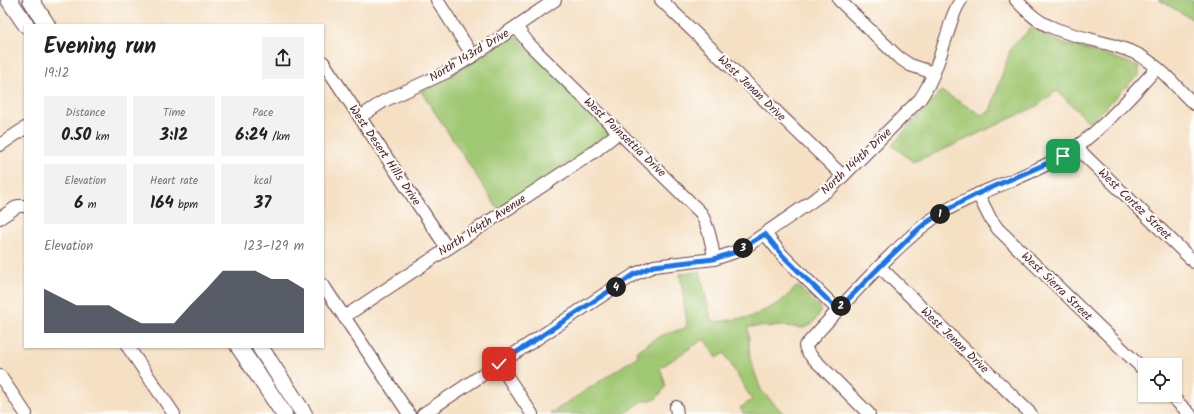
<!DOCTYPE html>
<meta charset="utf-8">
<style>
:root{--surface:#fff;--page:#f2f2f2;--text:#222;--muted:#767676;--accent:#111827}
body{margin:0;font-family:Kalam,sans-serif;background:var(--page);color:var(--text);height:100vh;display:flex;flex-direction:column;font-size:15px;white-space:nowrap}
*{box-sizing:border-box;margin:0}
p{font-size:13px;color:var(--muted)}
.icon{flex:none;width:22px;height:22px;fill:none;stroke:currentColor;stroke-width:2;stroke-linecap:round;stroke-linejoin:round}
.map{position:relative;flex:1;overflow:hidden}
.side{position:absolute;left:24px;top:24px;width:300px;height:324px;display:flex;flex-direction:column;background:var(--surface);border-radius:0px;box-shadow:0 1px 3px #0004}
.side>*{flex:none}
.tools{position:absolute;left:1138px;top:358px;display:grid;gap:8px}
.tools a{display:grid;place-items:center;width:44px;height:44px;border-radius:0px;background:var(--surface);box-shadow:0 1px 3px #0004;font-size:20px}
.pin{position:absolute;display:grid;place-items:center;width:34px;height:34px;color:#fff;margin:-17px;border-radius:8px;box-shadow:0 2px 6px #0006}
.km{position:absolute;width:20px;height:20px;margin:-10px;border-radius:50%;background:#222;color:#fff;font-size:11px;line-height:20px;text-align:center}
.round{display:grid;place-items:center;flex:none;width:42px;height:42px;border-radius:0px;background:var(--page)}
.overview{display:flex;align-items:center;justify-content:space-between;height:68px;padding:0 20px}
h1{font-size:22px;font-weight:800;line-height:30px}
.metrics{display:grid;grid-template-columns:repeat(3,1fr);gap:6px;height:68px;padding:4px 20px}
.metrics div{display:grid;align-content:center;border-radius:0px;background:var(--page);text-align:center}
.metrics b{font-size:17px;font-weight:800}
.metrics small{font-size:11px;font-weight:400}
.metrics p{font-size:11px}
.chart{height:112px;padding:8px 20px}
.chart p{display:flex;justify-content:space-between}
.chart svg{width:100%;height:72px;margin-top:4px;fill:var(--accent);opacity:.7}
.map>svg:first-child{display:block}
</style>
<div class="map">
<svg width="1194" height="414" viewBox="0 0 1194 414">
<rect width="100%" height="100%" fill="#fdfcf7"/>
<filter id="ink" filterUnits="userSpaceOnUse"><feTurbulence type="fractalNoise" baseFrequency=".025" numOctaves="2"/><feDisplacementMap in="SourceGraphic" scale="8" xChannelSelector="R" yChannelSelector="G"/><feConvolveMatrix kernelMatrix="1 2 1 2 8 2 1 2 1" color-interpolation-filters="sRGB"/></filter>
<filter id="wash" filterUnits="userSpaceOnUse"><feTurbulence type="fractalNoise" baseFrequency=".012" numOctaves="4" result="noise"/><feDisplacementMap in="SourceGraphic" scale="16" xChannelSelector="R" yChannelSelector="G"/><feGaussianBlur stdDeviation="0.9" result="paint"/><feColorMatrix in="noise" values="0 0 0 0 0 0 0 0 0 0 0 0 0 0 0 0 0 1.4 0 .05"/><feComposite in="paint" operator="in"/></filter>
<g filter="url(#wash)">
<rect width="100%" height="100%" fill="#f5e0c4"/>
<!-- green -->
<g fill="#a0c772" stroke="#75734e">
<path d="M1158,0h36v20l-35,-20z"/>
<path d="M1031,28l23,12 58,17 27,9v10l-5,3 -44,44 -33,-32 -22,16 -92,43 -30,12 -21,-17 49,-54 41,24 8,-4 21,-63z"/>
<path d="M511,36l8,3 91,90 -1,8 -111,72 -77,-118c33,-14 60,-35 90,-55z"/>
<path d="M700,271l11,48 5,3 35,-5 28,-14 19,-17 18,18 5,3 -1,6 -8,11 -9,4 -17,-2 -38,1 2,32 11,31 23,24h-40l-4,-6 12,-8 -28,-47 -7,5 -12,-18h-3l-42,28 6,18 -10,13 -13,2 -19,13h-74l88,-58 -1,-5 23,-15 25,-8 2,-5 -7,-49z"/>
</g>
</g>
<g filter="url(#ink)">
<g fill="none" stroke-linecap="round" stroke-linejoin="round">
<defs>
<g id="minor">
<path d="M437,0l36,56"/>
<path d="M661,0l182,176"/>
<path d="M839,0l59,57 12,8 24,8"/>
<path d="M1016,0c10,10 20,21 33,26 28,13 60,15 88,28 22,11 39,33 57,50"/>
<path d="M516,27l14,18 171,168c8,15 11,29 13,46"/>
<path d="M323,62l124,186"/>
<path d="M360,117l24,-16 63,-29 26,-16 82,-56"/>
<path d="M0,145l25,-17"/>
<path d="M1076,147l118,115"/>
<path d="M978,194l12,24 8,11 147,142"/>
<path d="M0,218l18,-12h7"/>
<path d="M765,234l18,22 55,54"/>
<path d="M880,267l151,147"/>
<path d="M323,285l86,129"/>
<path d="M344,317l250,-165 25,-20"/>
<path d="M128,347l46,67"/>
<path d="M499,364l33,50"/>
<path d="M0,376l26,38"/>
<path d="M1170,395l20,19"/>
<path d="M676,407l1,7"/>
<path d="M423,414l212,-140 19,-8 60,-7 21,-7 12,-6 84,-58 89,-89c14,-20 20,-44 28,-67 3,-11 6,-22 13,-32"/>
<path d="M869,414l-58,-58 -4,-5 -2,-5 4,-4c27,-30 54,-60 83,-88 13,-12 25,-24 39,-34 41,-29 91,-39 133,-65 35,-21 65,-57 93,-87"/>
</g>
<g id="major">
<path d="M9,0l17,25"/>
<path d="M31,0l16,25"/>
<path d="M239,347l45,67"/>
<path d="M260,347l44,67"/>
</g>
</defs>
<!-- minor casing -->
<use href="#minor" stroke="#643c42" stroke-width="14"/>
<!-- major casing -->
<use href="#major" stroke="#643c42" stroke-width="18"/>
<!-- minor -->
<use href="#minor" stroke="#fff" stroke-width="12"/>
<!-- major -->
<use href="#major" stroke="#fff" stroke-width="16"/>
</g>
</g>
<g fill="none" stroke-linecap="round" stroke-linejoin="round" filter="url(#ink)">
<defs>
<path id="route" d="M499,364l136,-90 19,-8 60,-7 12,-4 10,-3 29,-18 18,22 55,54c20,-21 39,-41 60,-61 10,-10 21,-22 34,-30 40,-27 88,-42 131,-63"/>
</defs>
<!-- route casing -->
<use href="#route" stroke="#fff" stroke-width="8"/>
<!-- route -->
<use href="#route" stroke="#1a73e8" stroke-width="5"/>
</g>
<g text-anchor="middle" stroke-width="4" stroke-linejoin="round" paint-order="stroke">
<!-- street labels -->
<g font-size="12" fill="#4a1f2b" stroke="#fdfcf7">
<text transform="translate(469 55) rotate(-31)" y="4">North 143rd Drive</text>
<text transform="translate(752 88) rotate(44)" y="4">West Jenan Drive</text>
<text transform="translate(625 137) rotate(44)" y="4">West Poinsettia Drive</text>
<text transform="translate(385 155) rotate(56)" y="4">West Desert Hills Drive</text>
<text transform="translate(856 161) rotate(-43)" y="4">North 144th Drive</text>
<text transform="translate(1135 204) rotate(44)" y="4">West Cortez Street</text>
<text transform="translate(482 225) rotate(-33)" y="4">North 144th Avenue</text>
<text transform="translate(1057 286) rotate(44)" y="4">West Sierra Street</text>
<text transform="translate(955 340) rotate(44)" y="4">West Jenan Drive</text>
</g>
</g>
</svg>
<div class="tools">
<a><svg class="icon" aria-label="locate" viewBox="0 0 24 24"><circle cx="12" cy="12" r="6"/><path d="M12 2v4M12 18v4M2 12h4M18 12h4"/></svg></a>
</div>
<div class="pin" style="left:1063px;top:156px;background:#1e9e55"><svg class="icon" aria-label="arrive" viewBox="0 0 24 24"><path d="M6 21V4h12l-3 4 3 4H6"/></svg></div>
<div class="pin" style="left:499px;top:364px;background:#d93025"><svg class="icon" aria-label="check" viewBox="0 0 24 24"><path d="M5 12l5 5 9-10"/></svg></div>
<b class="km" style="left:940px;top:214px">1</b>
<b class="km" style="left:841px;top:306px">2</b>
<b class="km" style="left:743px;top:248px">3</b>
<b class="km" style="left:616px;top:287px">4</b>
<section class="side">
<div class="overview"><div><h1>Evening run</h1><p>19:12</p></div><a class="round"><svg class="icon" aria-label="share" viewBox="0 0 24 24"><path d="M12 15V3M7 8l5-5 5 5M5 13v7h14v-7"/></svg></a></div>
<div class="metrics">
<div><p>Distance</p><b>0.50<small> km</small></b></div>
<div><p>Time</p><b>3:12</b></div>
<div><p>Pace</p><b>6:24<small> /km</small></b></div>
</div>
<div class="metrics">
<div><p>Elevation</p><b>6<small> m</small></b></div>
<div><p>Heart rate</p><b>164<small> bpm</small></b></div>
<div><p>kcal</p><b>37</b></div>
</div>
<div class="chart"><p><span>Elevation</span>123–129 m</p>
<svg viewBox="0 0 160 44" preserveAspectRatio="none"><path d="M0 44V17L10 22L20 27L30 27L40 27L50 33L60 38L70 38L80 38L90 27L100 17L110 6L120 6L130 6L140 11L150 11L160 17V44z"/></svg>
</div>
</section>
</div>
